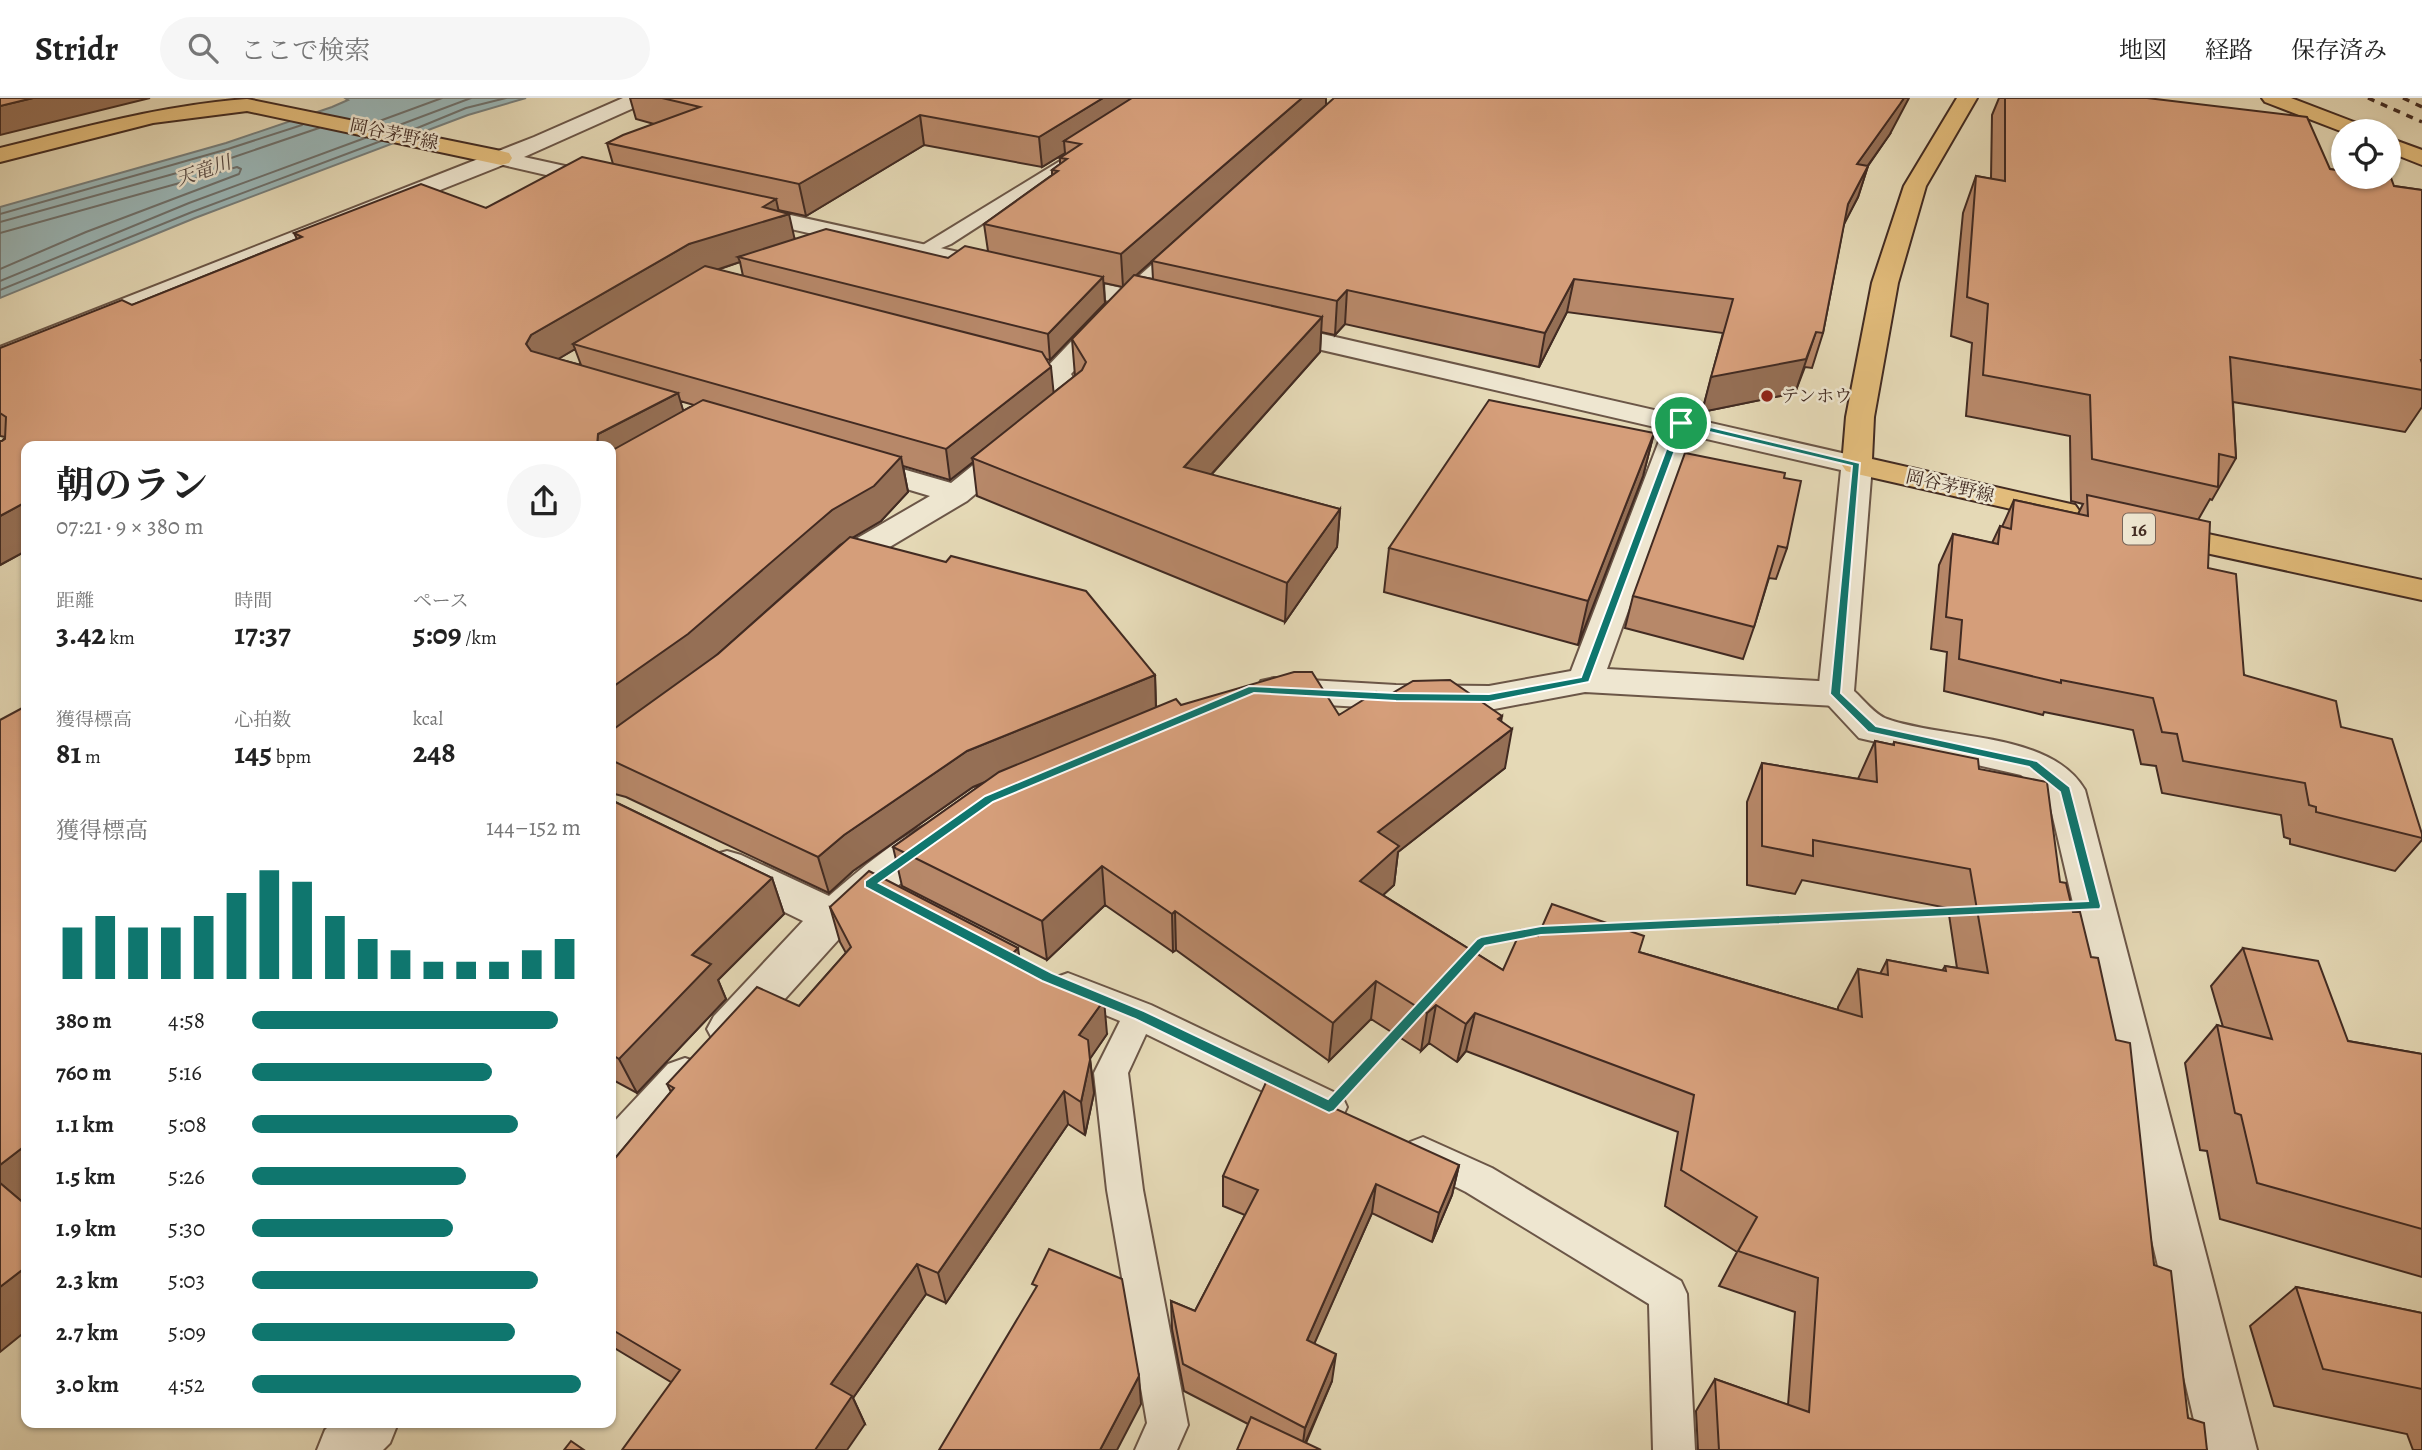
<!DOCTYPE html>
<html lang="ja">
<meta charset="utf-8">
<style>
:root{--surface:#fff;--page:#f6f6f6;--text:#222;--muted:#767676;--line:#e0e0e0;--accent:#0f766e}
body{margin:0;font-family:Alegreya,"Noto Serif JP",serif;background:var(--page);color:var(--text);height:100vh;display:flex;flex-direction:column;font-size:26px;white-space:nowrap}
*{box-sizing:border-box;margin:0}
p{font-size:23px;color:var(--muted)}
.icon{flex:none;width:38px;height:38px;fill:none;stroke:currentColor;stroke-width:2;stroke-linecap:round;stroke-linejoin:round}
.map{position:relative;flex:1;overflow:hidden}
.details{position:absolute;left:21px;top:343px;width:595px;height:987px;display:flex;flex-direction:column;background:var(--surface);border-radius:14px;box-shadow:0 2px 5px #0004}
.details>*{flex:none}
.controls{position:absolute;left:2331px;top:21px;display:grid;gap:14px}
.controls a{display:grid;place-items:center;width:70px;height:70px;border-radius:50%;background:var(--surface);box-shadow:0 2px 5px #0004;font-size:35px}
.pin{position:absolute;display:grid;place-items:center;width:60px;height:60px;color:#fff;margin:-30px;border:4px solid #fff;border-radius:50%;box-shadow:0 2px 7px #0007}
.round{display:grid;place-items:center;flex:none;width:74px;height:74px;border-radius:37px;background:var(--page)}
.headline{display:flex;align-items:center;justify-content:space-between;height:119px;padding:0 35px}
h1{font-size:38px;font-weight:700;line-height:52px}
.metrics{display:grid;grid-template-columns:repeat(3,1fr);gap:10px;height:119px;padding:7px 35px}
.metrics div{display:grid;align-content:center}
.metrics b{font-size:30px;font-weight:700}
.metrics small{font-size:19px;font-weight:400}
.metrics p{font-size:19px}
.chart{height:196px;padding:14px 35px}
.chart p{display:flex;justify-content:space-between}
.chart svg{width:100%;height:126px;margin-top:7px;stroke:var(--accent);stroke-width:6}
ul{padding:0 35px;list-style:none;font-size:23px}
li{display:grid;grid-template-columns:112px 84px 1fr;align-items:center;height:52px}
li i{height:18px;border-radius:9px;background:var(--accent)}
header{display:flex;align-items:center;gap:42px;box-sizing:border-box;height:98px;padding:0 35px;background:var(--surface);border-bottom:2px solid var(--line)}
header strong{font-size:33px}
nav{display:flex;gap:38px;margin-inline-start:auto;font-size:24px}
.search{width:490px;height:63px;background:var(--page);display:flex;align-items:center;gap:18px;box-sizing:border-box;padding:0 24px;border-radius:38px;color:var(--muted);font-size:26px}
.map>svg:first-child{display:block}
</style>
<header>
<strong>Stridr</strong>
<div class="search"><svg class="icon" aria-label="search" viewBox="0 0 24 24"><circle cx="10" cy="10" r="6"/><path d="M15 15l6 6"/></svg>ここで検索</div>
<nav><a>地図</a><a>経路</a><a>保存済み</a></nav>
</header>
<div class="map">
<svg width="2422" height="1352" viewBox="0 0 2422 1352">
<rect width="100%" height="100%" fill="#e5d9b6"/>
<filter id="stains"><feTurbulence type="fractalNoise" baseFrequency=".00286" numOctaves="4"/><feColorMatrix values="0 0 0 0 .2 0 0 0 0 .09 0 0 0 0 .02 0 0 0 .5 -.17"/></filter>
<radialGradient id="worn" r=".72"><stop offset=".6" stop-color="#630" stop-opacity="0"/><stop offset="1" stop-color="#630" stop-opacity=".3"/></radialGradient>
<!-- water -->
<path fill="#9ab7b8" stroke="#777f7c" stroke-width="2" d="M345,0h181l-58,17 -273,103 -195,80v-91l226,-64 106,-36 16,-7z"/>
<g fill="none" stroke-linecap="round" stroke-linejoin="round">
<!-- shore -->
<g stroke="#6e716d" stroke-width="2">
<path d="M374,25l68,-25"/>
<path d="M394,29l77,-29"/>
<path d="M410,33l56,-23 40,-10"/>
<path d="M0,116l228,-65 74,-24"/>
<path d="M0,124l231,-64 88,-30"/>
<path d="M0,135l237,-66 4,2 -2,5 -153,58 -86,37"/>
<path d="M0,183l189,-78 176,-65"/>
<path d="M0,192l192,-78 189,-71"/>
</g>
<defs>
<g id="service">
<path d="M1083,49l6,2 2,3 -2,3 -138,89 -29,12 -9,-5z"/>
<path d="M1068,875l83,32 191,91 5,11 -5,11 -12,4 -12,-4 -172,-84 -18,39 15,117 45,235 -11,25h-42l12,-27 -40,-233 -13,-117 26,-52 -63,-26 -5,-9 5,-9z"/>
<path d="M1423,1039l69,31 189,113 6,13 8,156h-42l-4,-146 -183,-112 -56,-28 -5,-11 5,-11z"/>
</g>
<g id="minor">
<path d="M1192,137l9,2 3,5 -3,5 -79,72 -51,55 15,25 -4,6 -115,96 -101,60 -23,21 -12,3 -12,-3 -5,-7 28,-28 88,-51 -87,-26 -4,-6 4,-6 11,-3 97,28 106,-86 -14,-24 4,-6 57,-60 79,-70z"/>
<path d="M1681,316l10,3 5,6 -89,246 229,13 13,3 5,9 -5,9 -13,3 -251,-14 -96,18 -93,-1 -122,-7 -13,-3 -5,-9 5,-9 13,-3 122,7 93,1 82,-15 95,-248 5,-6z"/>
<path d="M939,722l14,5 6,10 -6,10 -68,50 -37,34 -102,113 -16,6 -16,-6 -7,-13 7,-13 89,-95 -90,-44 -6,-11 6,-11 14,-4 14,4 88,41c28,-24 75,-65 110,-76z"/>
<path d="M685,960l17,6 6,14 -6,14 -74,82 -17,7v-56l57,-61z"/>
<path d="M332,1325h66l-8,20 -7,7h-66l8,-20z"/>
</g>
<g id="tertiary">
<path d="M623,0h27l-3,4 -123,55 91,20 3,5 -3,5 -8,2 -104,-24 -503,200v-18l534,-210z"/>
<path d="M741,106l426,94 9,3 4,5 -4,5 -9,3 -434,-98 -4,-5 4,-5z"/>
<path d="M1270,224l598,137 4,6 -18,226c9,8 21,24 33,28 58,21 164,12 198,71l172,660h-56l-153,-654 -27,-21 -162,-37 -41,-44 23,-224 -580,-134 -4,-6 4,-6z"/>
</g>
<g id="primary">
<path d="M1957,0h20l-51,88 -28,97 -24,134 -2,42 203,46 5,7 -5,7 -11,2 -207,-47 -11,-3 -4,-6 4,-48 26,-134 32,-97z"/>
<path d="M2262,0h29l76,29 4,4 -28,1 -78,-30z"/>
<path d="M247,1l254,52 8,2 3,5 -3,5 -8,2 -254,-54 -94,12 -153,39v-14c82,-20 162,-43 247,-49z"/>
<path d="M2389,40l33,12v15l-33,-13z"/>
<path d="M2157,425l265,57v20l-276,-60 -5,-7 5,-7z"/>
</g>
</defs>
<!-- service casing -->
<use href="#service" stroke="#6b5647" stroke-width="4"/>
<!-- minor casing -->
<use href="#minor" stroke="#6b5647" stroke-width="4"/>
<!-- tertiary casing -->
<use href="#tertiary" stroke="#6b5647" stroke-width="4"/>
<!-- primary casing -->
<use href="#primary" stroke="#422b22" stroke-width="4"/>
<!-- path-far1 -->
<g stroke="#422b22" stroke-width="4.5" stroke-dasharray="2 3.5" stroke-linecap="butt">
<path d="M1614,829l337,-15"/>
<path d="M1470,856l11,-12 65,-12"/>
</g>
<!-- path -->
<path stroke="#422b22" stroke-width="5" stroke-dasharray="2.5 4.5" stroke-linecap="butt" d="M1363,972l35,-37"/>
<!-- service -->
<use href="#service" fill="#eee6d0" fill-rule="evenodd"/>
<!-- minor -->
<use href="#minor" fill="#eee6d0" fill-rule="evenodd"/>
<!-- tertiary -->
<use href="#tertiary" fill="#eee6d0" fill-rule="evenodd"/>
<!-- primary -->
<use href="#primary" fill="#e2bc7b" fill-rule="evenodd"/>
<!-- rail -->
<g stroke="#422b22" stroke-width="3.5" stroke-dasharray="7 7" stroke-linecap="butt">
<path d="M2368,0l54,24"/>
<path d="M2403,0l19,9"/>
</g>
</g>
<!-- wall -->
<g fill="#b78869" stroke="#422b22" stroke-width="2" fill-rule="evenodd">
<path d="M630,0h696v7l564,29 -22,32 -10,31 -14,26 -21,110 -11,35 -7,-1 -10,26 -93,19 21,-79 -156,-21 -28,55 -194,-43 -10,11 -14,-3 -1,20 -109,123 129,34 -3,38 -52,75 -308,-126 -4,-34 -23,18 -47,-14 5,26 -27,29 -29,17 303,137 1,32 25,-2 158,10 45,-17 117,24 4,46 -107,84 -4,33 -11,10 120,75 35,-34 101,16 199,58v-3l20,-38 22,5 7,-14 55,11 3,-5 12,2 -9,-60 -146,-28 -7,14 -48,-9v-83l15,-39 96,16 17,-38 18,4 1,-3 85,27 81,113 94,383 34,153 19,32h-509l-2,-39 19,-32 73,26 7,-93 -76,-26 18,-34 -72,-46 13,-74 -212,-81 -9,11 -28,-19 -8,8 -50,-32 -42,42 -153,-111 -3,2 -68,-47 -58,55 -145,-74 -9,-39 91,-64 -11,4 -120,84 -24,22 -203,-96 -15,-4v-347h-585v105l-26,14v-124h2l3,-4 -5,-1v-88l132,-43 165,-66 -3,-6 192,-25 127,-44 -6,-21 47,-19 -18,-5zM924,47l118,22 23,-14v1l-5,4v6l-8,6v5l-68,49 4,27 -40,7 -153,-19 -17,-29 28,6zM1152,163l1,18 -18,-3zM740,164l3,14 -26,-6zM1104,185l19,4 -51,52 3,37 -22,17 -7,-34 4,1 55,-57zM575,251l6,16 -23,-6zM680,303l14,4 -11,6z"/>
<path d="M1999,0h148l183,71 64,17 28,4v217l-17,25 -172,-30 3,56 -24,42 -2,-1 -12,21 10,48 36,107 97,52 81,107v6l-27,31 -105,-27v-5l-6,-2 -3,-22 -119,-22 -6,-27 -15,-2 -8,-34 -89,-18 -1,3 -99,-24 3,-39 -16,-3 8,-84 14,-31 39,9 8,-17 2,1 12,-27 64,14 5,-10 -12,-3 -1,-65 -104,-20 6,-73 -21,-7 12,-123 13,-37 15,3 1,-64z"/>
<path d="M1654,335l-11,43 -65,169 -194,-53 5,-44z"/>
<path d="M1784,380l3,70 -11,31 -7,-1 -15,49 -11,32 -118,-31 8,-32z"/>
<path d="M611,702l161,78 12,36 -66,66 8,19 -89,94 -26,-14z"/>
<path d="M830,809l190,55 87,72 -17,24 4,35 -9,42 -17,-11 -122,179 -20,-9 -73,104 12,26 -194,-42 -60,-36v-183l60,-71 -4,-8 132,-78 47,-53 -6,-11z"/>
<path d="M2243,850l105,93 74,13v223l-202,-58 -13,-68 -7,-1 -15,-87 32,-38 6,2 -12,-41z"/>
<path d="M1459,1067l-7,30 -20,47 -60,-29 -58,130 18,38 -26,62 -58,-19 -64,-33 -12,-62 -1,-28 24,10 50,-96 -22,-9v-30z"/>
<path d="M2296,1189l126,26v137h-9l-6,-16 -133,-28 -24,-80z"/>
</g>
<!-- shaded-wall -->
<g fill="#956f55" stroke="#422b22" stroke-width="2">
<path d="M33,0h117l-150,37v-29z"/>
<path d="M1103,0h49l-88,43 1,12 -23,14 -3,-30z"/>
<path d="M1302,0h24v7l-203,182 -2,-33z"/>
<path d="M1904,0h5l-19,36 -43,61 10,-31z"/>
<path d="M920,17l4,30 -118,71 -7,-32z"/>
<path d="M1868,68l-10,31 -20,39 10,-32z"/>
<path d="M776,101l4,18 9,-3 7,31 -58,12 2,5 -42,14 -125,68 2,5 -32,19 -17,-24 5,-9 158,-91z"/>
<path d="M1103,179l2,26 -55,57 -2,-26z"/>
<path d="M1574,181l-7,33 -28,55 6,-34z"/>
<path d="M1347,192l-2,34 -10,11 2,-34z"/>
<path d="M1322,219l-2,35 -136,153v-38z"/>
<path d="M1816,234l-21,61 -93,19 9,-35z"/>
<path d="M1051,269l3,29 -82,62 1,4 -23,18 -4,-31z"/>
<path d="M678,295l10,34 -77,41v-22h-14l1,-12z"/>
<path d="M1654,335l-11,43 -65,169 10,-44z"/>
<path d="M901,359l7,35 -27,29 -41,24 -140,125 -89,64v-46l221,-178z"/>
<path d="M26,404v49l-26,14v-49z"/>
<path d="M1340,411l-3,38 -52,75 2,-39z"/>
<path d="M1155,577l1,36 -183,76 -120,84 -24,22 -11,-36 26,-22 123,-84z"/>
<path d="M1502,618l-4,24 14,-11 -7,39 -107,84 -4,33 -38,35 4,-39 18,-49z"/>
<path d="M1102,768l3,39 -58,55 -5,-39z"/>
<path d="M772,780l12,36 -66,66 8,19 -89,94 -18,-34 73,-104z"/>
<path d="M1175,813l1,39 -3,2 -1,-38z"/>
<path d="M1018,850l5,34 -14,-25z"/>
<path d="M1376,883l-5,38 -42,42 4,-38z"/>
<path d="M1104,902l3,34 -24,35 -4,-34z"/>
<path d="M1436,907l-7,38 -8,8 6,-38z"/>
<path d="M1475,915l-9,38 -9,11 9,-38z"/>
<path d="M1090,962l4,33 -9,42 -4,-33z"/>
<path d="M1064,993l4,33 -122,179 -8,-30z"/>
<path d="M26,1047v60l-26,-22v-18z"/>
<path d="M1459,1067l-7,30 -20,47 7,-29z"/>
<path d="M1376,1086l-4,29 -68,154 3,-27z"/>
<path d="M917,1166l9,30 -73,104 12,26 -18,26h-32l16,-66z"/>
<path d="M26,1169v64l-26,21v-65z"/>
<path d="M1336,1256l-4,27 -30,69 3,-22z"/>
<path d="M1139,1278l2,28 -24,46h-17z"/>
</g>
<!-- building -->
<g fill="#d59e7a" stroke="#422b22" stroke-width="2">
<path d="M0,0h33l-33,8z"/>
<path d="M662,0h441l-64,39 -119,-22 -121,69 -192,-41 16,-8 77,-28z"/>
<path d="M1132,0h170l-181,156 -137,-30 74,-53 -6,-1 15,-11 -7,-1 21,-14 -17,-3z"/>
<path d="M1334,0h570l-4,6 -43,60 11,2 -20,38 -25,129 -7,-1 -10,27 -95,18 22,-78 -159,-20 -29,54 -198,-43 -10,11 -185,-40z"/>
<path d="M2005,0h142l160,19 23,52 13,2v6h40l8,1 3,8 28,4v170h-1l1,3v27l-192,-33 6,101 -17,-4 -1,33 -126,-28 -2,-64 -107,-20 5,-71 -21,-7 9,-121 29,5z"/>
<path d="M582,59l194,42 -13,8 26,7 -100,30 -158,91 -5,9 5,7 147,42 -80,41 -1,12h-571v56l-26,14v-75h2l3,-2 1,-22 -6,-4v-65l122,-48 10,5 170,-68 -8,-4 127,-49 65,24z"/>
<path d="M826,131l122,29 17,-12 138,31 -55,57 -310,-77z"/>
<path d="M705,168l337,86 9,15 -105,82 -373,-105z"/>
<path d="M1134,177l188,42 -138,150 156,42 -53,74 -315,-125 110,-88 4,-8 -14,-23z"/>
<path d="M703,302l198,57 -27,29 -42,24 -144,124 -77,54v-237z"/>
<path d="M1489,302l165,33 -66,168 -199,-53z"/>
<path d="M1685,355l100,20 -1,5 17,3 -14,67 -9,-2 -24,81 -121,-31z"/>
<path d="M2087,397l123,27 -2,46 28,6 8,101 92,26 5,26 51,12 30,95v4l-106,-26v-5l-7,-2 -4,-22 -122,-22 -6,-27 -15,-2 -9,-34 -92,-18v3l-102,-24 3,-39 -16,-3 7,-83 45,10 2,-18 11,3 3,-29 74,16z"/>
<path d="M850,439l96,25 5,-6 135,35 69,84 -188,76 -123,84 -26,22 -207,-97v-29l107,-77z"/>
<path d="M1294,574h18l27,43 37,-23 8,6 29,-17 37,-1 52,36 -4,3 14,10 -134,103 21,14 -39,35 143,89 18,-40 17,6 14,-32 92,32 -5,16 223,65 -4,-48 30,6 -1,-15 59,11 -1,-5 43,7 -18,-104 -157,-29v16l-51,-10v-83l115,19 -2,-41 19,4v-3l84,17 1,10 68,13 13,100 6,1 7,29h7l11,45 7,1 18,82 14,3 24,222 17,6 17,147 16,5 3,27h-488l-4,-71 94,33 9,-134 -80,-27 19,-34 -76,-47 13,-75 -219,-82 -9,11 -30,-19 -9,8 -51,-32 -43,42 -158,-112 -3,3 -70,-48 -60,55 -149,-74 106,-75 177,-73 5,6z"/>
<path d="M26,608v439l-26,20v-445z"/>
<path d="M611,702l161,78 -80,77 19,9 -92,95 -8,-5z"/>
<path d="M869,773l149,77 -9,9 95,43 -25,35 9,5 2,20 -9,42 -17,-11 -126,182 -21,-9 -86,120 21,12 -37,54h-193l58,-80 -69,-41v-166l63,-75 -7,-4 90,-97 42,19 52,-59 -21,-40z"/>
<path d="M2243,850l75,13 30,80 74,13v175l-165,-46 -16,-68 -6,-2 -18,-88 55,14z"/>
<path d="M1268,980l191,87 -20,48 -63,-29 -69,156 29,14 -31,74 -122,-64 -12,-63 24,10 63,-121 -35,-14z"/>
<path d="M0,1085l26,22v62l-26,20z"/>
<path d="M1049,1151l73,30 17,97 -39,74h-161l98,-164 -5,-2z"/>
<path d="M2296,1189l126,26v76l-99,-20z"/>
<path d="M1251,1319l70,33h-84z"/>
<path d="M571,1343l13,9h-20z"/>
</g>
<!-- route -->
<path fill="#0f766e" stroke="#fff" stroke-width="2" fill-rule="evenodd" d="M1681,322l179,43 -19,230 35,33 161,35 33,26 31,119 -1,3 -559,26 -56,11 -151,165 -5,2 -194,-94 -93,-38 -177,-94v-6l120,-85 264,-110 147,7 93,1 92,-17 95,-254zM1684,328l168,40 -22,228 38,38 161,35 31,25 28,109 -547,25 -60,11 -4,2 -149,160 -184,-88 -92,-38 -173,-90 114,-81 261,-109 142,8 93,1 100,-20z"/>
<!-- markers -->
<circle fill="#8f2418" stroke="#eee6d0" stroke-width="2.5" cx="1767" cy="298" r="7"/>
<g text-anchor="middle" stroke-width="5" stroke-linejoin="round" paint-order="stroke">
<!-- far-street labels -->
<g font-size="18" fill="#422b22" stroke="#eee6d0">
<text transform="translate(394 36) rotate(12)" y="6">岡谷茅野線</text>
<text transform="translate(1950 388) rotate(13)" y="6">岡谷茅野線</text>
</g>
<!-- far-poi labels -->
<g font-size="18" fill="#422b22" stroke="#eee6d0" text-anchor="start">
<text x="1781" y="304">テンホウ</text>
</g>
<!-- far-water labels -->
<g font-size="19" font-style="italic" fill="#544740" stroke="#eee6d0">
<text transform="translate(203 72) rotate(-19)" y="7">天竜川</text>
</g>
<!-- shield labels -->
<rect fill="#eee6d0" stroke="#766356" stroke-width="2" x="2123" y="415.5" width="32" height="31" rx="5"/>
<g font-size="19" font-weight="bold" fill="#422b22">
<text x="2139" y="438">16</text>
</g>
</g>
<rect width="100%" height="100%" filter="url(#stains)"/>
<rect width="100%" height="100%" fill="url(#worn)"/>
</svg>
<div class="controls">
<a><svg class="icon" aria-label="locate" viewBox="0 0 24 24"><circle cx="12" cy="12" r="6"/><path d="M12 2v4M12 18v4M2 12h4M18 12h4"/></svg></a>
</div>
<div class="pin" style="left:1681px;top:325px;background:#1e9e55"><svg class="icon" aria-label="arrive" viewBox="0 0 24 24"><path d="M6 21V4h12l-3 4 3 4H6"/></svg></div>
<section class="details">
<div class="headline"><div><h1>朝のラン</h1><p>07:21 · 9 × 380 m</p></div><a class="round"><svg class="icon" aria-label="share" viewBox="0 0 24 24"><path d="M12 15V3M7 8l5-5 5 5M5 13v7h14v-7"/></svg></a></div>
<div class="metrics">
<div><p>距離</p><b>3.42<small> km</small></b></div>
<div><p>時間</p><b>17:37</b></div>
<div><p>ペース</p><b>5:09<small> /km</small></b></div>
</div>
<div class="metrics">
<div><p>獲得標高</p><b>81<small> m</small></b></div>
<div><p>心拍数</p><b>145<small> bpm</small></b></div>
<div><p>kcal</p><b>248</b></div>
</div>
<div class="chart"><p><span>獲得標高</span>144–152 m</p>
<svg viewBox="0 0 160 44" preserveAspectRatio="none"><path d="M5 44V26M15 44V22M25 44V26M35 44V26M45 44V22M55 44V14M65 44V6M75 44V10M85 44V22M95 44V30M105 44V34M115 44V38M125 44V38M135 44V38M145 44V34M155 44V30"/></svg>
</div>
<ul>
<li><b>380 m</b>4:58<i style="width:93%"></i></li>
<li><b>760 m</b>5:16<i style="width:73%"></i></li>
<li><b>1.1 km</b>5:08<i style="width:81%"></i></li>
<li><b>1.5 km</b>5:26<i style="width:65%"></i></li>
<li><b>1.9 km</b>5:30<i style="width:61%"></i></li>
<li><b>2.3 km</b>5:03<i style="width:87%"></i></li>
<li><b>2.7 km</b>5:09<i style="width:80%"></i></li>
<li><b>3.0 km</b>4:52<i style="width:100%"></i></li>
</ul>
</section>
</div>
